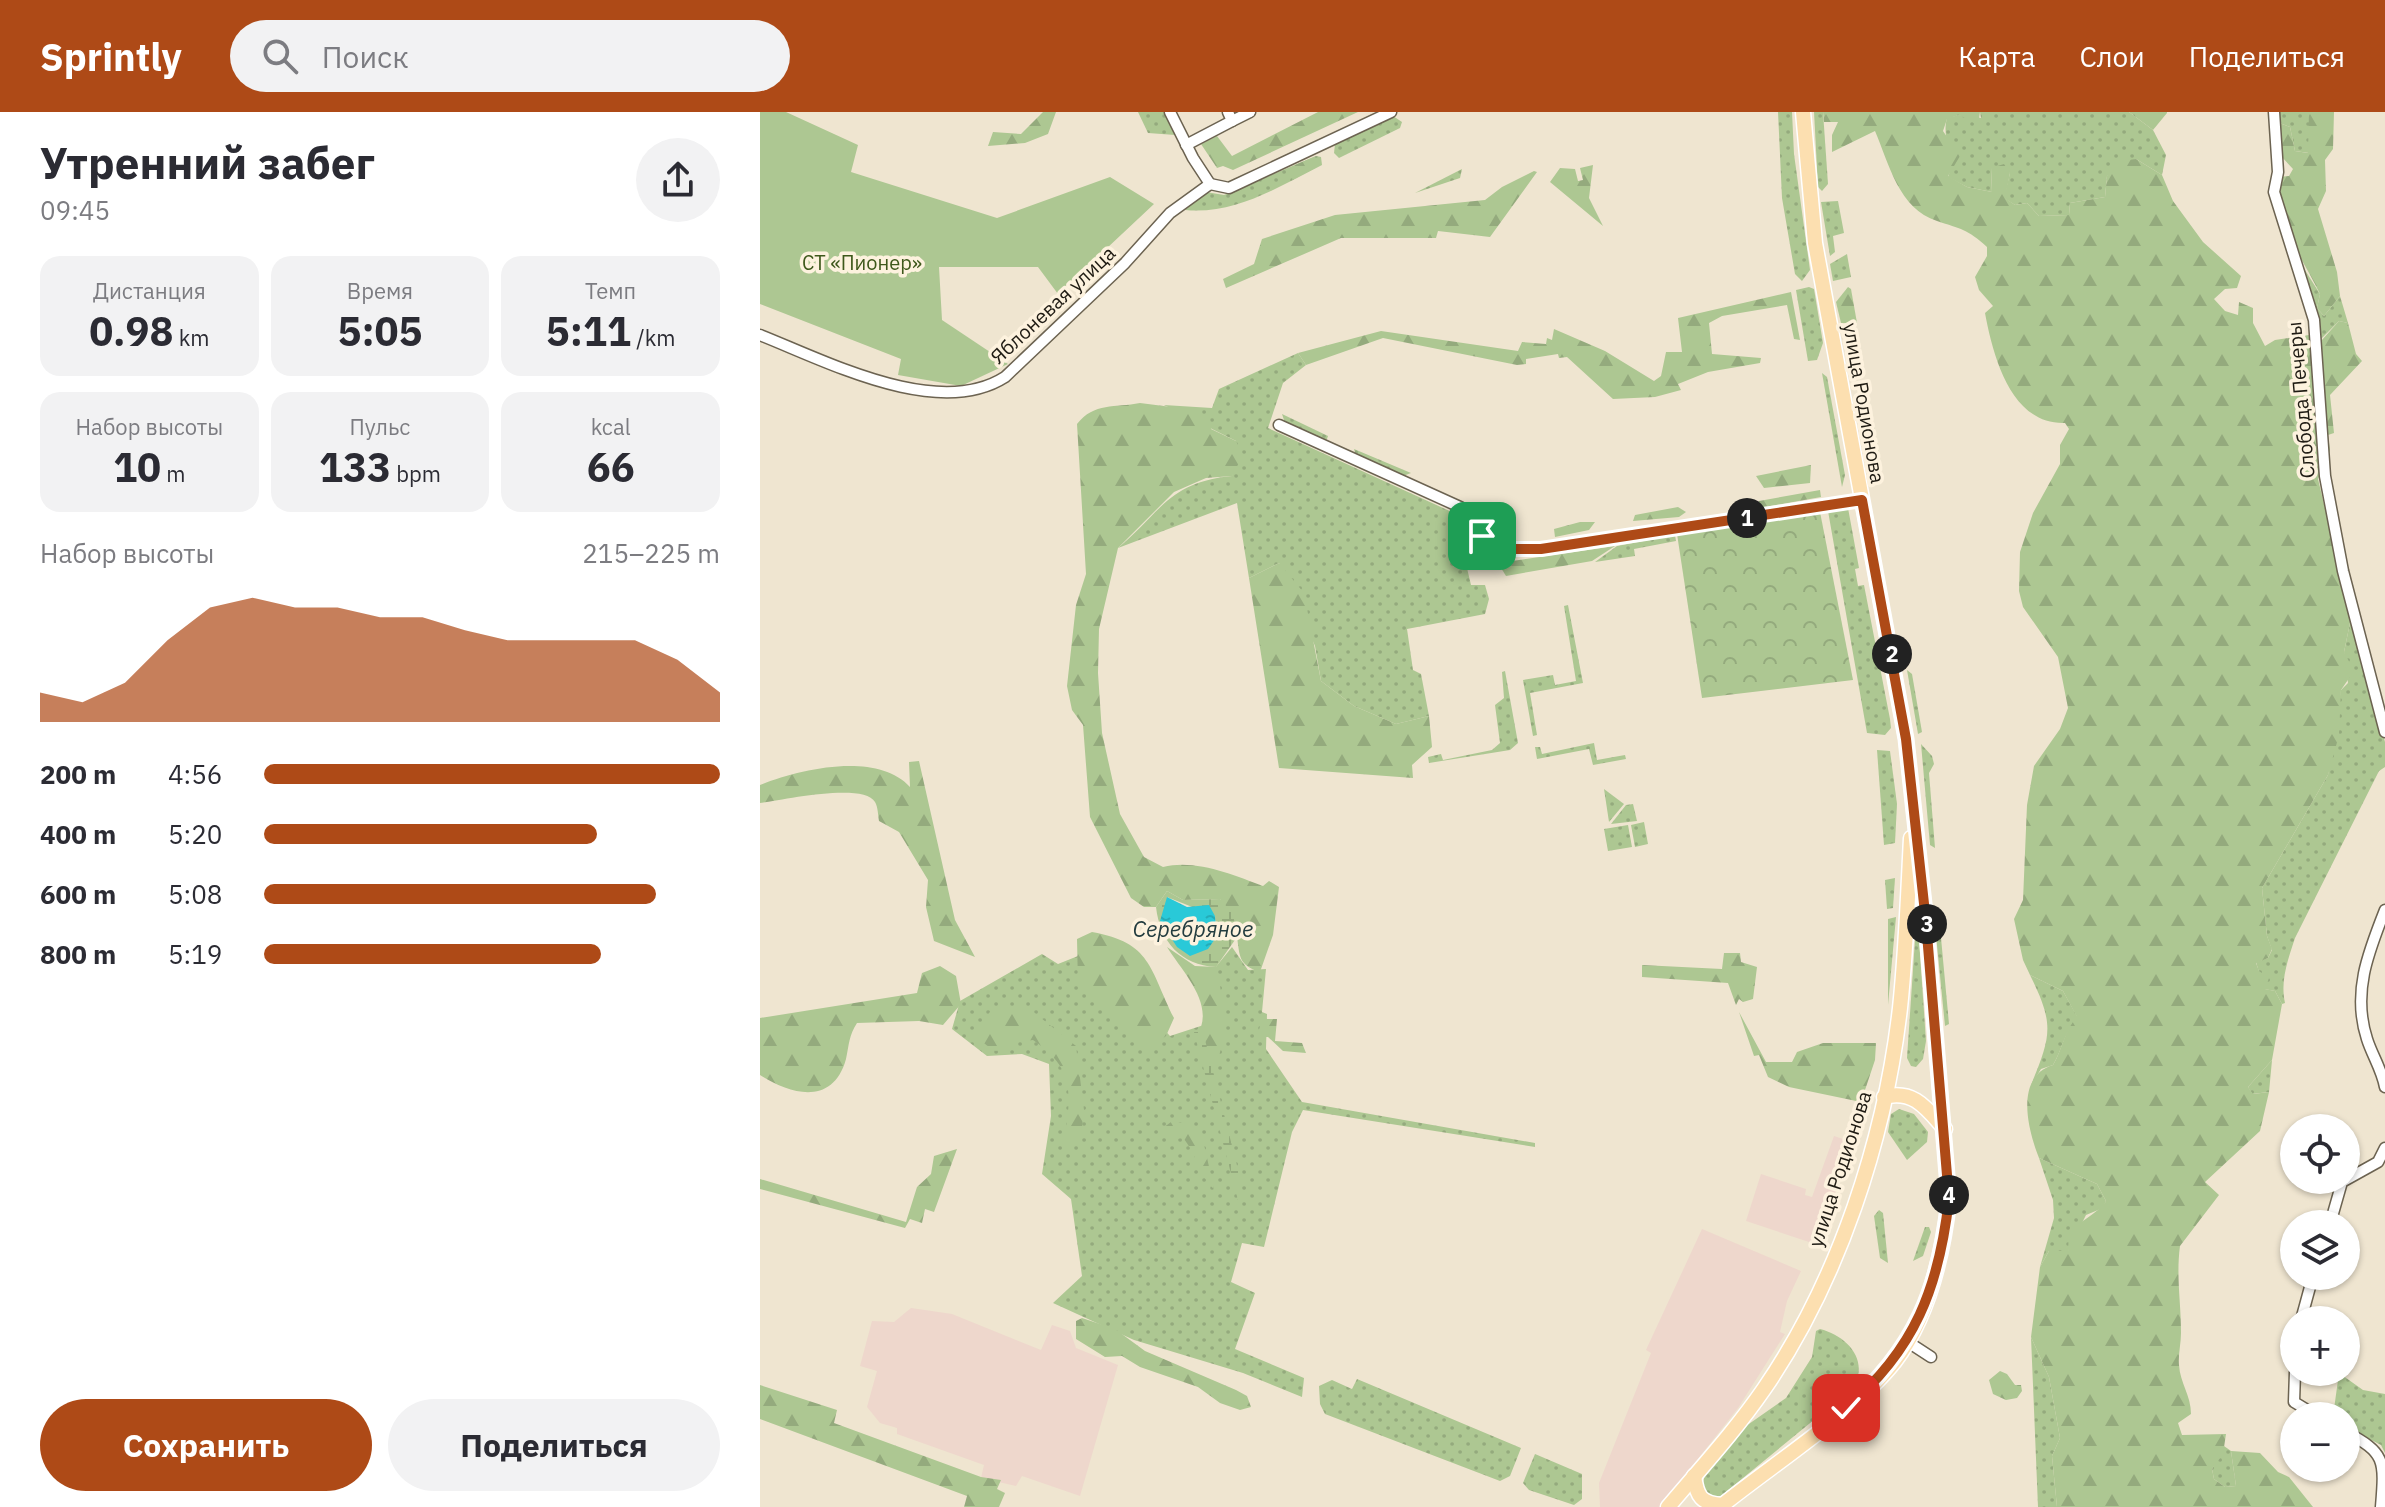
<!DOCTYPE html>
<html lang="ru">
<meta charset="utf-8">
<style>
:root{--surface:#fff;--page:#f2f2f3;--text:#2b2b33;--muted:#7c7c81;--accent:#ae4a17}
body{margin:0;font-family:"IBM Plex Sans",sans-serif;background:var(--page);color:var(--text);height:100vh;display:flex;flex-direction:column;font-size:30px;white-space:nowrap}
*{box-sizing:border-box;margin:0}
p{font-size:26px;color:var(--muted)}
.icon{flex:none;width:44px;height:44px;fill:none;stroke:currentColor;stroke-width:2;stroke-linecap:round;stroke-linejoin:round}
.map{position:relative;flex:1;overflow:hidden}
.side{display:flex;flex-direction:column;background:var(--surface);width:760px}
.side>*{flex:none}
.tools{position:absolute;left:1520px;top:1002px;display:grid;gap:16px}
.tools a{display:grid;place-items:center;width:80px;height:80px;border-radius:50%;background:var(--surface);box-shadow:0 2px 6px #0004;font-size:40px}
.pin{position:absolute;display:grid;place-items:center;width:68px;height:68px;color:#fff;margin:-34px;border-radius:16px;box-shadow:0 4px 12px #0006}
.km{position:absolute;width:40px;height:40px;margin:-20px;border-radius:50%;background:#222;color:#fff;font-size:22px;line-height:40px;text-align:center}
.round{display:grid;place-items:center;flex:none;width:84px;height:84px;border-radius:42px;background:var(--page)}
.head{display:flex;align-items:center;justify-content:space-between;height:136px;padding:0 40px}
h1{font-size:44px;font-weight:800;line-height:60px}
.figures{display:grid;grid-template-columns:repeat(3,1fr);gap:12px;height:136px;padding:8px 40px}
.figures div{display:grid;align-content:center;border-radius:20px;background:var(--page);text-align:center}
.figures b{font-size:40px;font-weight:800}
.figures small{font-size:22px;font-weight:400}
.figures p{font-size:22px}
.chart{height:224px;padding:16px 40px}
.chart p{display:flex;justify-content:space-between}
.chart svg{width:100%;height:144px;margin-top:8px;fill:var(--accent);opacity:.7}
.cta{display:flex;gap:16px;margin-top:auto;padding:16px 40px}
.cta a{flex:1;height:92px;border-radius:48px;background:var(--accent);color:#fff;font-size:32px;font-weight:800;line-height:92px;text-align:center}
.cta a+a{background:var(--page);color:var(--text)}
ul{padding:0 40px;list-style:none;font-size:26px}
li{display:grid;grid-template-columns:128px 96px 1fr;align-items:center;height:60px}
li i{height:20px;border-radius:10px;background:var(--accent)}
header{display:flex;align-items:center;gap:48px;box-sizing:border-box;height:112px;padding:0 40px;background:var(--accent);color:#fff}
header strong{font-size:38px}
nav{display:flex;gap:44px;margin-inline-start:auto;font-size:28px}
.search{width:560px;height:72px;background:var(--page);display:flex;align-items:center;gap:20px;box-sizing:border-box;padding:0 28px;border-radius:44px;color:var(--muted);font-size:30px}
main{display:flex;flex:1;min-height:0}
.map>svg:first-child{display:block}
</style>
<header>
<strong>Sprintly</strong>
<div class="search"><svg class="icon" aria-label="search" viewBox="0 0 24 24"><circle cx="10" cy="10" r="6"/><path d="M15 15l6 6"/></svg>Поиск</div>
<nav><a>Карта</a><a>Слои</a><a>Поделиться</a></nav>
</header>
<main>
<section class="side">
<div class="head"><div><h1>Утренний забег</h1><p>09:45</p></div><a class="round"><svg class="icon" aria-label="share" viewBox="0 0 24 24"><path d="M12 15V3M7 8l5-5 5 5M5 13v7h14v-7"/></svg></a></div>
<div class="figures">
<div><p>Дистанция</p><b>0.98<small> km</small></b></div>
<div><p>Время</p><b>5:05</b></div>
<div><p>Темп</p><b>5:11<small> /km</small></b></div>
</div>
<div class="figures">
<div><p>Набор высоты</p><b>10<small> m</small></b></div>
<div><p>Пульс</p><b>133<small> bpm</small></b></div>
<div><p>kcal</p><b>66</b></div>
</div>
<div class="chart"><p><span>Набор высоты</span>215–225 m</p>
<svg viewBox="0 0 160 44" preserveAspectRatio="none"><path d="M0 44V35L10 38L20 32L30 19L40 9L50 6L60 9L70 9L80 12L90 12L100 16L110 19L120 19L130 19L140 19L150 25L160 35V44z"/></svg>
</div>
<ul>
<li><b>200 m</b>4:56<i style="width:100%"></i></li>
<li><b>400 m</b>5:20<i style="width:73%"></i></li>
<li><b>600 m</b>5:08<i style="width:86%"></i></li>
<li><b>800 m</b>5:19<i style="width:74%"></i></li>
</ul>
<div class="cta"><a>Сохранить</a><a>Поделиться</a></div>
</section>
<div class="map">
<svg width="1625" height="1395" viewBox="0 0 1625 1395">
<defs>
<pattern id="grass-dots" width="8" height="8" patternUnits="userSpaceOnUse" patternTransform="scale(2)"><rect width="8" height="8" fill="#adc792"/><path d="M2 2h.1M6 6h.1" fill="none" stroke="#94aa7d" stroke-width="1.8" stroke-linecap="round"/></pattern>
<pattern id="forest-firs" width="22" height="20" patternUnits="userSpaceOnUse" patternTransform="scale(2)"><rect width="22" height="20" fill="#adc792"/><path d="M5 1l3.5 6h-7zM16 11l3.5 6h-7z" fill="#94aa7d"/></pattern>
<pattern id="wetland-marsh" width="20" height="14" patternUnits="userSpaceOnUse" patternTransform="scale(2)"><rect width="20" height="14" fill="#adc792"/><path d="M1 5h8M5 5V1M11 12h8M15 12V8" fill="none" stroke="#94aa7d"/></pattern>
<pattern id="park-crowns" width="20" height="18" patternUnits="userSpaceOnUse" patternTransform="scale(2)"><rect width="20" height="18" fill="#adc792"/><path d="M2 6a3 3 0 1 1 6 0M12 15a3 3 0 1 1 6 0" fill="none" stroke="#94aa7d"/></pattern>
<pattern id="water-ripples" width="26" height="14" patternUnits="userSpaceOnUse" patternTransform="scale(2)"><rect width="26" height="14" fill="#29c9d8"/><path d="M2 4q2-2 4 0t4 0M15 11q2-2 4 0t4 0" fill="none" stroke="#24acb8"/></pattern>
</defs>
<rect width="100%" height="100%" fill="#efe5d0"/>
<!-- commercial -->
<g fill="#eed7cc">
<path d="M1074,1024l18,6 -34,103 -72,-24 15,-47 45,15 -1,6 7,2z"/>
<path d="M942,1117l99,42 -14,30 -7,31 5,2 -47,74 -78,99h-60l-1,-24 52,-130 -5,-3z"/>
<path d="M151,1196l41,6 89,36 11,-25 18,6 6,17 42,17 -38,131 -58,-20 -6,10 -35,-8 3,-13 -87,-31v-6l-17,-5 -13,-16 10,-36 -17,-5 12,-45 22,1z"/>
</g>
<!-- grass -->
<g fill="url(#grass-dots)">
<path d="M378,0h26l11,23 -27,-2z"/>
<path d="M1018,0h14l2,42 16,116 -8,11 -7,-7 -13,-76z"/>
<path d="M1054,0h9l5,72 -6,7 -4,-4z"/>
<path d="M1220,0h149l24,18 13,25 -4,20 -26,-16 -29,17 -2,21 -35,6 -1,12 -30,1 -12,-13 -12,2 -11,-7 6,-25 -19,-5 1,24 -25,-5 -19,-10c8,-20 -7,-38 -1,-59l12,-3 22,3z"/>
<path d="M1517,0h32v41l-14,-2 -5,-24 -13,-5z"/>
<path d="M633,4l9,6 -2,6 -61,30 -5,-5 1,-9z"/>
<path d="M556,44l5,1 1,8c-44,22 -87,50 -137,45l21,-18 18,3z"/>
<path d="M702,57l-2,9 -45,15z"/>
<path d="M1078,89l6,32 -11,3 2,16 -5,4 -9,-54z"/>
<path d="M1087,142l4,23 -18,4 -3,-17z"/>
<path d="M1538,147l22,35 -3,14 7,8 16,-20 8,27 -9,-2 -20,20z"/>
<path d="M1049,175l5,2 9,54 -6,17 -9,1 -12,-71z"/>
<path d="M538,241l8,12 -23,18 -15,45 186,85 17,72h14l4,14 -4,15 -78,15 6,41 8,4 8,42 -33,8 -42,-18 -33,-25 -6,-35 -36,-83 -30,15 -12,-75 -119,45c44,-37 51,-66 114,-72l4,-35 -72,-36 48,3 7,-19z"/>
<path d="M1062,261l5,4 18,98 -3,12z"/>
<path d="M522,302l46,22 -1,3 -3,2 -39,-18z"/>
<path d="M1114,314l6,33 -10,2 -5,-33z"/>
<path d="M594,337l57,24 -8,3 -47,-20z"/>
<path d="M1088,396l11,60 -4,1 3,17 6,-1 26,134 1,9 -6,7 -18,-2 -39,-222z"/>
<path d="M915,423l1,6 -42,8 1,7 -40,6 22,-16z"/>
<path d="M808,493l15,78 -53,10 7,42 -4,1 -10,-56 30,-5 2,10 21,-4 -12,-75z"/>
<path d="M1591,506l34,124v25l-6,4 -84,167c-7,22 -15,42 -10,65l-3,1 -7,-13 -11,-2 -8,-27 12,-4 4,-8 -5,-14 -5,-48 66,-113 13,-85 7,-7 -4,-31z"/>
<path d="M1147,558l5,4 10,58 -4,2z"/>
<path d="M745,559l13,72 -8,7 -81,13 -1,-6 13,-3 2,6 49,-10 8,-7 -5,-38 9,-7 -2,-26z"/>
<path d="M834,631l3,17 28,-5 1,4 -33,6 -4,-16 -52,10 -2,-12h5l2,7z"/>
<path d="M1161,632l11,12 2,8 -5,9 6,75 -5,-3z"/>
<path d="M1117,638l13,1 7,53 -2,39 -11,2z"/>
<path d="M844,677l20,15 -15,18z"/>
<path d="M873,692l4,17 -26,3 15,-19z"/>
<path d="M884,710l4,22 -13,3 -4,-22z"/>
<path d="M868,713l4,22 -24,4 -4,-22z"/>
<path d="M1135,766l-2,30 -6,1 -2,-29z"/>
<path d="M1157,798l9,131 -3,18 -7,8 -5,-1 -4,-8z"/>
<path d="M1136,805l-8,88v-86z"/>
<path d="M1175,813l5,2 9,97 -4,2z"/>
<path d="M472,835l16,23 18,-1 -4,43 5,2 -1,35 36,53 233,41v4l-232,-37 -11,22 -28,115 -22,-4 -11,39 24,11 -20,56 69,29 -2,19 -59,-24 -109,-33 -81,-37 29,-27 -11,-77 -29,-25 9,-58 -2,-52 -27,-10 -35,2 -35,-27 8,-28 82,-47 16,10 35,-14 77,86 43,-14 -3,-48z"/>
<path d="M1270,863l33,16 15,27c-14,14 -15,30 -25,47l-12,4 -10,16c21,-51 23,-61 -1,-110z"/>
<path d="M1512,948l-3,32 -17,2 -4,-7z"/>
<path d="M1139,997l15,5 14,18 -1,10 -20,18 -19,-28 3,-18z"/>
<path d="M1279,1046l58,26 9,17 -3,7 -17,7 -18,36h-19l-9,16 14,-49 -1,-18z"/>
<path d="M1119,1098l4,3 5,50 -8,-5 -6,-42z"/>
<path d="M1165,1115h4l2,5 -8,24 -10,5z"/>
<path d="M1060,1217c27,7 50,31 33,59l-132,108 -11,1 -8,-9 3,-14 41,-48 40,-28 26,-41 4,-26z"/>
<path d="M1271,1225l18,40 11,61 -8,18 5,51h-19z"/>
<path d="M1579,1261l24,17 22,4v59l-4,-8 -35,-18v-11l-26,-2 14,-5z"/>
<path d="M597,1267l164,69 -11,28 -10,5 -175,-67 -5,-10 -1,-18 13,-6 20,9z"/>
<path d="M1464,1334l7,5 5,35 -11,1 -11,-8 -2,-10z"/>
<path d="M775,1342l47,20v25l-8,6 -45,-15 -6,-7z"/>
</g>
<!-- forest -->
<g fill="url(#forest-firs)">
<path d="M283,0h13l-8,22 -23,9 -37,3 5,-14 28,2z"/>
<path d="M558,0h40l-125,58 -10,-4 -6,2 -16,-24 16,-8 15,20z"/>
<path d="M1063,0h157l-2,13 -19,-10 -12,4 -4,12 17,25 -12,20 19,11 25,5 -1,-24 13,-4 6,9 -5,25 10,7 12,-2 12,13 30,-1 1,-12 35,-6 2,-21 7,-14 22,-3 26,16 11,26 30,41 38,34 -4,12 -12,1 -11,10 11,12 13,4 1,-13 14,6v15l12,23 10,-6 34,-5 4,15 26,-29 9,2 8,31 6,7 -32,34 4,38 -6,2 2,15 -12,29 33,139 -7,34 10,19 -13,19 -2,45 -11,40 -66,113 5,48 5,13 -4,9 -12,5 3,8 10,7 -4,11 10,2 7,13 -10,56 -24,27 5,7 16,-2 -9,39 -55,51 14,13 -39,51c-4,30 1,56 1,87 0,11 -3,22 -2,32 1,18 12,30 12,49l-13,9 4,12 44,-1 -3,20 -11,15 2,10 11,8 11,-1 -5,-35 29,2 18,19 11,5 24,30h-256l-5,-51 8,-18 -11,-61 -18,-40 9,-70 9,-16h19l1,-19c10,-10 32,-21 37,-31l-9,-17 -58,-26c-11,-28 -25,-81 14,-93 10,-17 11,-34 24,-48l-14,-26 -33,-16 -7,-15 -9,-41 9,-19 4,-95 7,-39 26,-37 8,-21 -10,-51 -35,-50 -4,-16 1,-39 13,-39 27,-49v-19l9,-16 -4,-6c-54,2 -72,-67 -80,-110l8,-7 -14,-16 -4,-13 12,-21v-9c-20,-18 -26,-18 -50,-26 -38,-12 -48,-57 -62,-90l-43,21v-17l6,-13h-14z"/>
<path d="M1369,0h38v1l-14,17z"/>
<path d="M1549,0h25l-1,37 -8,11 1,31 -8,18 19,63 3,24 -16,20 -7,-8 3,-14c-17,-36 -48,-74 -40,-117l9,-1 4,-7 -13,-14 -3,-33 13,5 5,24 13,2z"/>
<path d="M554,45l3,3 -2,8 -23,12 3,-15z"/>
<path d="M833,53l-4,33 14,28 -53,-44 10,-14 15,1 3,12 5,-1 -3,-12z"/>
<path d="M774,59l3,1 -47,65 -52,-6 -2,7h-95l-115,50 -3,-9 31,-15 8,-25 73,-24 150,-15 17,-13z"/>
<path d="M1088,175l3,2 6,34h-16l-5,-21z"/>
<path d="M1031,180l9,48 -6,-1 -7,-34 -65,11 -13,7 3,31 49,4 -1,5 -52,9 -30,12 3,6 -26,7 -42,2 -46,-42 -8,1 -1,-4 -32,5v5l-9,1 -134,-27 -77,27 -8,-12 83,-22 137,20 4,-9 24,2 1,-6 5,2 2,-11 51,22 49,30 7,-5 5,-24h16l-4,-34z"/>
<path d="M380,291l55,7 15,8 1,11 25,12 7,14 -11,21 -26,2 -32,14 -56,56 -19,81 -1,44 4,60 18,81 24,43 19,10c33,-8 70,8 100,19l6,-5 10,6 -6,48 -13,37c-22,-7 -20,-16 -23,-35 -2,-12 -12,-26 -17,-38l-37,1 -16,-9 -11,16h-12l-13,-9 -41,-81 -7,-92 -11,-15 -5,-24 9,-81 10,-31 -9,-150c17,-22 38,-16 63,-21z"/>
<path d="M1051,353l-1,18 -46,5 -8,-12z"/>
<path d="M1060,378l1,7 -62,11v-7z"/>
<path d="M918,395l8,5 -7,5 -46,4 2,-6z"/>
<path d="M820,410h15l-6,8 -34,7 -1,-8z"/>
<path d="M855,434l-23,15 -86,15 -8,-13z"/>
<path d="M519,451l25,30 17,88 33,25 42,18 33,-8 3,31 -20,18 1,13 -134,-10 -30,-190z"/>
<path d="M159,649l36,159 20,37 -41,-16 -8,-34 2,-27 -29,-48 -20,-11c-1,-6 -1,-14 -4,-19 -11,-20 -93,-2 -115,1v-18c40,-16 117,-34 150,2l-1,-25z"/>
<path d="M332,820c60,11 57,36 82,86l-8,18 -20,15 -68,-66 -1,-46z"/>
<path d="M407,835l28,19 21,1c8,33 13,71 -2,102l-10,-9 -8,-23c21,-31 -12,-63 -29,-90z"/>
<path d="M964,841h16l1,9 16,5 -4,32 -10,3 -4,-3 -3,6 -8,-22 -86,-6v-12l80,4z"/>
<path d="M180,854l16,10 5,28 -18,21 -24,-4 -62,2c-8,12 -8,22 -11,36 -13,47 -55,36 -86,16v-57l157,-25 5,-20z"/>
<path d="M266,894l50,40 8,64 -4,34 -16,-2c7,-47 12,-73 -31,-102l-21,3 -16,8 -25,-16 19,-23z"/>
<path d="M979,900l27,50h26l5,-10 26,-9h53l-1,17 -14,42 -72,-15 -21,-10 -9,-22 -5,1z"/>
<path d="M502,907h15l-2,22 27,2 4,10 -23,-2 -15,-14h-11z"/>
<path d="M411,1010l17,1 13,8 13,58c-16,-15 -17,-35 -31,-51l-14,1 -6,-11z"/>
<path d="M197,1037l-23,63 -9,-3 -3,14 -12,-4 -5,9 -145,-39v-10l146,43 11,-35 14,-13 3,-18z"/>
<path d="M322,1206l33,11 30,22 91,39 11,6 4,11 -11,3 -20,-7 -22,-16 -58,-20 -18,-11 -17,1 -29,-18v-18z"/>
<path d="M1240,1259l7,3 8,11h6l1,6 -5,7 -11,2 -13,-6 -4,-14z"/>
<path d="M0,1273l77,25 -3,13 147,54 20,3 -4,9 8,4 -6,14h-35l3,-11 -207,-77z"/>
</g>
<!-- wetland -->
<g fill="url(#wetland-marsh)" fill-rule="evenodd">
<path d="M407,779l16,9 37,-1 13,15 4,23 -21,30c-35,-2 -56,-25 -60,-60zM407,785l48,19 2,20 -10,13z"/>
<path d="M434,920h9l39,153 -3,19z"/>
</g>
<!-- park -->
<path fill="url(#park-crowns)" d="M1060,400l33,168 -151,18 -25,-164z"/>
<!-- garden -->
<path fill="#adc792" d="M0,0h26l72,33 -7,27 146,46 113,-41 44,27 -96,90 -20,-27h-99l3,53 66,44 -47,22 -63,-11 3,-16 -141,-55z"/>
<!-- water -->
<path fill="url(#water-ripples)" d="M407,785l20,10 22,-2 6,11 2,20 -9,13 -18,7 -13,-9 -17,-26z"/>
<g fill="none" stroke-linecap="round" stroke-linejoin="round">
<defs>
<g id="minor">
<path d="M410,0l23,46 17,26"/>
<path d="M1514,0l4,60 -4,20 40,128 11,156 18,95 42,161"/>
<path d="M472,9l18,-9"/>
<path d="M426,33l46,-24 -4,-9"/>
<path d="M450,72l19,4 162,-76"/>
<path d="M0,223c66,26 178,85 245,42l120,-114 45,-50 40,-29"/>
<path d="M519,313l181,82 22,29 18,13h41l321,-49"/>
<path d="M1625,798c-17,43 -33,83 -18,129 5,16 15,31 18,48"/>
<path d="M1570,1112l12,-42 36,-20 7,-14"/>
<path d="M1541,1208l12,-44"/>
<path d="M1148,1230l23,15"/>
<path d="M1535,1260l-1,30 23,14"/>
<path d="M1586,1320c39,21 39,27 35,75"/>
</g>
<g id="major">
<path d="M1124,985c30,-8 43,12 61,32"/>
<path d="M934,1364c3,21 7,27 28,29"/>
<path d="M908,1395c33,-39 67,-76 96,-118 75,-109 121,-250 136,-381 6,-56 8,-113 11,-170"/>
<path d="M960,1395c52,-42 135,-95 175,-146 34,-45 48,-108 54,-162l-23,-277 -20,-183 -91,-496 -12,-131"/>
</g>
</defs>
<!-- minor casing -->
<use href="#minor" stroke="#6c6351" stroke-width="13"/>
<!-- major casing -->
<use href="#major" stroke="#fff" stroke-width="17"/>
<!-- minor -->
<use href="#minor" stroke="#fff" stroke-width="10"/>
<!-- major -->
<use href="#major" stroke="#fcdfb0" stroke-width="14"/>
</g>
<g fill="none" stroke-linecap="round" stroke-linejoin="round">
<defs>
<path id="route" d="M722,424l18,13h41l321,-49 44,239 20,183 23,277c-10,88 -34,151 -103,209"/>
</defs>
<!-- route casing -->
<use href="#route" stroke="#fff" stroke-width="16"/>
<!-- route -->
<use href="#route" stroke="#ae4a17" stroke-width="10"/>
</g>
<g text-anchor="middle" stroke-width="7" stroke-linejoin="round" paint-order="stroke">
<!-- park labels -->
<g font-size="20" fill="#3e581b" stroke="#fdf2de">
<text x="102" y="158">СТ «Пионер»</text>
</g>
<!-- street labels -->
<g font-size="20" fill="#1f1b13" stroke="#fdf2de">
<text transform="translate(293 193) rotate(-43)" y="7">Яблоневая улица</text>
<text transform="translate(1541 288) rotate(-95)" y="7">Слобода Печеры</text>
<text transform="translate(1104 291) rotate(80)" y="7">улица Родионова</text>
<text transform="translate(1080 1057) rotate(-72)" y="7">улица Родионова</text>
</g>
<!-- water labels -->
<g font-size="22" font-style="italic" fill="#233c3f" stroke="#fdf2de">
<text x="433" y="825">Серебряное</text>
</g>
</g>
</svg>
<div class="tools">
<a><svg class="icon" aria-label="locate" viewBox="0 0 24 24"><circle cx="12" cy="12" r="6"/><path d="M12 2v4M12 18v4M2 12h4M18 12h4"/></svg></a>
<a><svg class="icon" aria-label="layers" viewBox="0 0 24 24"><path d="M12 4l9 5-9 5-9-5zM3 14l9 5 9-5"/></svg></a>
<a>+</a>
<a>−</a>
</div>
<div class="pin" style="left:722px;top:424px;background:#1e9e55"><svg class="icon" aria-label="arrive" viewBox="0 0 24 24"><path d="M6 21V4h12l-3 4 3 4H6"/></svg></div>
<div class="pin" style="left:1086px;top:1296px;background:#d93025"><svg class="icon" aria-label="check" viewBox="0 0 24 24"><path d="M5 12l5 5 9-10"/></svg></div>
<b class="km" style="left:987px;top:406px">1</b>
<b class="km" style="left:1132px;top:542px">2</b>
<b class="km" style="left:1167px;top:812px">3</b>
<b class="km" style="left:1189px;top:1083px">4</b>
</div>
</main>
